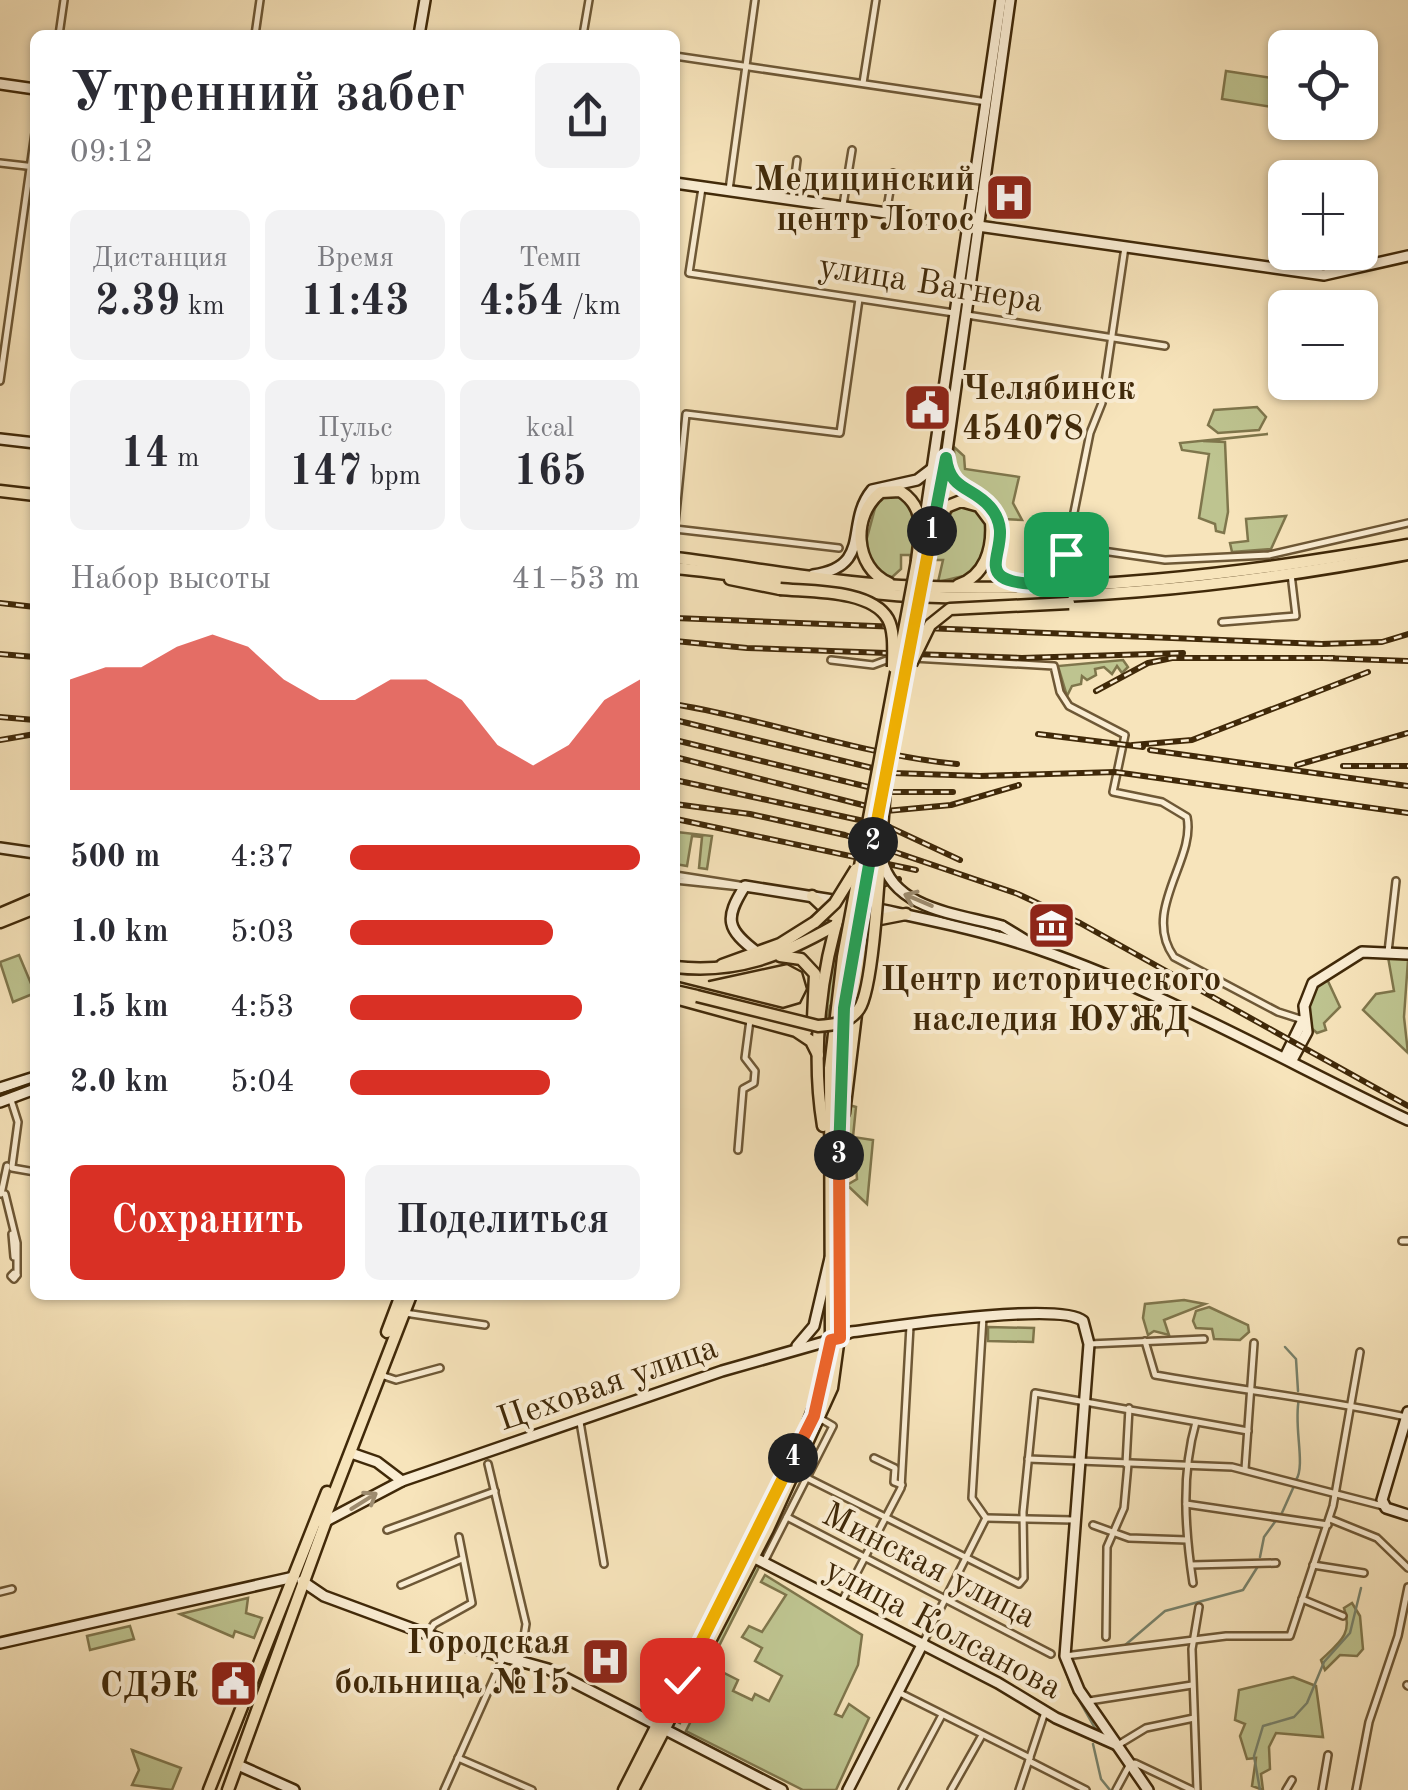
<!DOCTYPE html>
<html lang="ru">
<meta charset="utf-8">
<style>
:root{--surface:#fff;--page:#f2f2f3;--text:#2b2b33;--muted:#7c7c81;--accent:#d93025}
body{margin:0;font-family:"Old Standard TT",serif;background:var(--page);color:var(--text);height:100vh;display:flex;flex-direction:column;font-size:38px;white-space:nowrap}
*{box-sizing:border-box;margin:0}
p{font-size:32px;color:var(--muted)}
.icon{flex:none;width:55px;height:55px;fill:none;stroke:currentColor;stroke-width:2;stroke-linecap:round;stroke-linejoin:round}
.map{position:relative;flex:1;overflow:hidden}
.details{position:absolute;left:30px;top:30px;width:650px;height:1270px;display:flex;flex-direction:column;background:var(--surface);border-radius:15px;box-shadow:0 2px 8px #0004}
.details>*{flex:none}
.buttons{position:absolute;left:1268px;top:30px;display:grid;gap:20px}
.buttons a{display:grid;place-items:center;width:110px;height:110px;border-radius:15px;background:var(--surface);box-shadow:0 2px 8px #0004;font-size:50px}
.pin{position:absolute;display:grid;place-items:center;width:85px;height:85px;color:#fff;margin:-42px;border-radius:20px;box-shadow:0 5px 15px #0006}
.km{position:absolute;width:50px;height:50px;margin:-25px;border-radius:50%;background:#222;color:#fff;font-size:28px;line-height:50px;text-align:center}
.round{display:grid;place-items:center;flex:none;width:105px;height:105px;border-radius:15px;background:var(--page)}
.headline{display:flex;align-items:center;justify-content:space-between;height:170px;padding:0 40px}
h1{font-size:55px;font-weight:800;line-height:75px}
.metrics{display:grid;grid-template-columns:repeat(3,1fr);gap:15px;height:170px;padding:10px 40px}
.metrics div{display:grid;align-content:center;border-radius:15px;background:var(--page);text-align:center}
.metrics b{font-size:42px;font-weight:800}
.metrics small{font-size:28px;font-weight:400}
.metrics p{font-size:28px}
.chart{height:280px;padding:20px 40px}
.chart p{display:flex;justify-content:space-between}
.chart svg{width:100%;height:180px;margin-top:10px;fill:var(--accent);opacity:.7}
.button{display:flex;gap:20px;margin-top:auto;padding:20px 40px}
.button a{flex:1;height:115px;border-radius:15px;background:var(--accent);color:#fff;font-size:40px;font-weight:800;line-height:115px;text-align:center}
.button a+a{background:var(--page);color:var(--text)}
ul{padding:0 40px;list-style:none;font-size:32px}
li{display:grid;grid-template-columns:160px 120px 1fr;align-items:center;height:75px}
li i{height:25px;border-radius:12px;background:var(--accent)}
.map>svg:first-child{display:block}
</style>
<div class="map">
<svg width="1408" height="1790" viewBox="0 0 1408 1790">
<rect width="100%" height="100%" fill="#f7e4bb"/>
<filter id="stains"><feTurbulence type="fractalNoise" baseFrequency=".002" numOctaves="4"/><feColorMatrix values="0 0 0 0 .2 0 0 0 0 .09 0 0 0 0 .02 0 0 0 .5 -.17"/></filter>
<radialGradient id="worn" r=".72"><stop offset=".6" stop-color="#630" stop-opacity="0"/><stop offset="1" stop-color="#630" stop-opacity=".3"/></radialGradient>
<!-- green -->
<g fill="#bec490" stroke="#7f764c" stroke-width="2.5">
<path d="M1226,71l59,9 -1,29 -62,-10z"/>
<path d="M1257,407l9,10 -7,13 -41,3 -10,-8 6,-15z"/>
<path d="M1268,434l-65,7 22,1 3,70 -4,21 -8,-2 -1,-7 -16,-6 10,-64 -27,-4 -2,-7z"/>
<path d="M954,447l10,9 1,13 54,8 -6,26 9,17 -19,-1c-13,-20 -31,-27 -48,-44z"/>
<path d="M892,492l19,11 5,20 -5,40 -1,-8h-9v14l-11,10 -9,-4 -17,-26 14,-52z"/>
<path d="M956,505l19,2 13,17 -4,32 -12,18 -34,8 5,-22h-10l5,-26z"/>
<path d="M1286,516l-15,33 -39,3 -2,-9 18,-2 -2,-22z"/>
<path d="M1123,660l5,7 -6,6 -5,-7 -5,8 -8,-7 -9,2 1,6 -9,5 -5,-4 -1,8 -9,2 -5,10 -9,-30z"/>
<path d="M677,832l35,4 -5,33 -8,-1 3,-31 -10,-1 -5,30 -12,-2z"/>
<path d="M844,923l20,6 -22,175 5,-94 -17,-4 -8,42 9,-96z"/>
<path d="M19,955l16,38 -22,9 -13,-40z"/>
<path d="M1388,957l20,3 -4,57 4,36 -45,-43 13,-16 18,-3z"/>
<path d="M1327,979l13,28 -16,16 2,7 -9,3 -8,-7c-2,-18 1,-37 18,-47z"/>
<path d="M849,1105l7,2 -3,30 20,3 -6,64 -20,-19 10,-6 -1,-14 -12,-4z"/>
<path d="M1184,1300l21,4 -41,16 5,15 -15,-4 -6,4 -5,-17 2,-14z"/>
<path d="M1209,1307l39,18 1,7 -9,8 -26,-1 -2,-10 -16,-1 -3,-7 3,-10z"/>
<path d="M988,1327l46,1 -1,14 -45,-1z"/>
<path d="M756,1562l4,3 -80,158 -4,-2 9,-11 2,-13z"/>
<path d="M765,1575l97,60 -4,30 -23,49 7,3 7,-13 20,14 -33,72h-33l-117,-59 16,-32 8,4 14,-30 14,7 -5,11 19,9 3,-6 14,7 13,-25 -27,-15 7,-13 -20,-11 7,-11 13,6 24,-37 -25,-13z"/>
<path d="M248,1598l-2,15 16,5 -8,20 -19,-7 -2,6 -53,-23z"/>
<path d="M1352,1603l8,13 3,33 -6,7 -17,-1 -15,15 -4,-10c19,-18 32,-26 23,-52z"/>
<path d="M130,1626l4,13 -44,11 -3,-14z"/>
<path d="M1293,1677l23,9 7,51 -47,-4 -7,14 1,22 -9,5 2,16 -11,-4 4,-28 -9,1 -7,-23 5,-12 -10,-4 4,-30z"/>
<path d="M132,1750l49,18 -9,22 -40,-5 7,-15z"/>
</g>
<g fill="none" stroke-linecap="round" stroke-linejoin="round">
<!-- stream -->
<g stroke="#78836d" stroke-width="2.5">
<path d="M1285,1347l11,12 2,32"/>
<path d="M1296,1480c10,-15 -3,-55 3,-81"/>
<path d="M1281,1515l13,-29"/>
<path d="M1260,1557l4,-20 13,-18"/>
<path d="M1070,1652l54,-6 41,-35 78,-21 17,-27"/>
<path d="M1061,1658l10,28 25,44"/>
<path d="M1093,1744l8,35 9,11"/>
<path d="M1260,1790l-6,-34 9,-30 31,-9 13,-14 17,-41 26,-29 11,-45"/>
</g>
<defs>
<g id="street">
<path d="M59,35l5,-35"/>
<path d="M255,35l5,-35"/>
<path d="M583,35l6,-35"/>
<path d="M675,56l312,46"/>
<path d="M863,83l13,-83"/>
<path d="M0,163l35,4"/>
<path d="M702,188l-13,85 265,40"/>
<path d="M729,190l26,-190"/>
<path d="M792,200l5,-40"/>
<path d="M843,205l9,-55"/>
<path d="M886,214l7,-41"/>
<path d="M967,315l198,31"/>
<path d="M0,381l35,-248"/>
<path d="M675,523l11,-109 154,19 19,-134"/>
<path d="M675,529l164,19"/>
<path d="M1068,546l97,14 104,-5 139,-32"/>
<path d="M1066,584l1,-37 23,-114 12,-30 23,-156"/>
<path d="M1222,622l74,-6 -5,-42"/>
<path d="M913,658l141,8 6,26 9,14 56,29 -12,57 49,10 25,15c9,43 -46,93 -13,140l104,55 25,8"/>
<path d="M831,660l42,5 19,-7"/>
<path d="M675,875l70,11"/>
<path d="M675,880l66,7"/>
<path d="M1388,952l8,-71"/>
<path d="M11,1100l7,22 -6,44"/>
<path d="M738,1150l5,-61 11,-6 1,-12 -10,-13 5,-38"/>
<path d="M12,1168l23,4"/>
<path d="M1,1194l6,-28"/>
<path d="M5,1194l12,49v32"/>
<path d="M12,1234l2,23"/>
<path d="M1402,1241h6"/>
<path d="M14,1273l3,2 -3,4 -3,-3z"/>
<path d="M405,1313l80,12"/>
<path d="M983,1317l-11,181 14,20"/>
<path d="M1145,1341l10,34c84,15 167,24 251,42"/>
<path d="M1089,1344l115,-5"/>
<path d="M381,1375l15,5 44,-12"/>
<path d="M580,1422l24,142"/>
<path d="M874,1458l21,10 -1,14 8,3"/>
<path d="M1028,1459l204,8 151,39"/>
<path d="M488,1464l38,160 -6,37"/>
<path d="M1126,1464l3,-56"/>
<path d="M1245,1469l9,-126"/>
<path d="M807,1478l212,106 5,-6 -1,-66 12,-119 213,38"/>
<path d="M1186,1504l142,21"/>
<path d="M787,1517l264,137"/>
<path d="M986,1518l88,2"/>
<path d="M1330,1519l47,19 31,30"/>
<path d="M1093,1525l36,13 58,2"/>
<path d="M387,1530l108,-39"/>
<path d="M764,1562l69,-136 -12,-7"/>
<path d="M1191,1565l85,-2"/>
<path d="M1313,1565l51,8"/>
<path d="M1193,1583c-8,-53 -12,-109 3,-161"/>
<path d="M401,1585l61,-26"/>
<path d="M0,1592l12,-3"/>
<path d="M1302,1599l41,17"/>
<path d="M842,1601l59,-113 9,-162"/>
<path d="M428,1633l6,-9 38,-21 -13,-66"/>
<path d="M1106,1637l1,-90 17,-39 4,-44"/>
<path d="M923,1643l63,-125"/>
<path d="M1065,1656l161,-20h64l43,-130 27,-154"/>
<path d="M1407,1685l1,1"/>
<path d="M900,1693l130,65"/>
<path d="M1089,1701l103,-16"/>
<path d="M1118,1745l28,-17 48,-10"/>
<path d="M458,1758l74,32"/>
<path d="M1029,1761l57,29"/>
<path d="M444,1790l59,-132"/>
<path d="M902,1790l40,-75"/>
<path d="M951,1790l30,-53"/>
<path d="M1019,1790l26,-78"/>
<path d="M1116,1790l14,-26 5,-1 57,27"/>
<path d="M1197,1790l-5,-141 7,-42"/>
<path d="M1286,1790l6,-10"/>
<path d="M1322,1790l6,-35"/>
<path d="M1356,1790l13,-68 29,-86 10,-49"/>
</g>
<g id="secondary">
<path d="M419,35l6,-35"/>
<path d="M0,84l35,5"/>
<path d="M675,183l649,92 84,-19"/>
<path d="M0,439l35,4"/>
<path d="M947,465c7,30 40,26 50,53 5,16 -3,34 -2,50l10,11 16,6"/>
<path d="M923,531l78,-531"/>
<path d="M930,541l16,-83 64,-458"/>
<path d="M813,575c61,-9 31,-51 59,-85l45,-10 17,-13"/>
<path d="M0,848l35,5"/>
<path d="M874,908c55,12 111,23 164,41 128,44 248,113 370,171"/>
<path d="M1002,926l36,22"/>
<path d="M758,953c-32,-24 -34,-34 -13,-67l94,15"/>
<path d="M1285,1057l18,-37"/>
<path d="M1292,1060l15,-28 -3,-26 9,-23 49,-31 46,2"/>
<path d="M0,1088l35,-11"/>
<path d="M0,1102l35,-13"/>
<path d="M840,1337l11,-5c38,-5 209,-31 232,-11l6,23 -24,312 14,34 69,100"/>
<path d="M797,1346l17,-20 16,-68"/>
<path d="M1408,1412l-26,88 4,8 22,7"/>
<path d="M351,1453l26,9 25,19"/>
<path d="M326,1521l76,-40 320,-110 109,-31"/>
<path d="M753,1557l245,126 58,35 61,27"/>
<path d="M302,1581l22,15 119,44 105,29 109,56"/>
<path d="M0,1643l294,-66"/>
<path d="M664,1729l118,61"/>
<path d="M238,1765l56,25"/>
<path d="M848,1790l75,-147"/>
</g>
<g id="primary">
<path d="M0,491l35,4"/>
<path d="M675,558c75,9 151,24 226,28 170,8 340,-11 507,-41"/>
<path d="M926,563l20,-56 15,-6 18,5 12,16c2,27 -6,54 -33,63"/>
<path d="M675,568c78,7 156,24 234,28 167,8 336,-11 499,-42"/>
<path d="M730,579l50,10"/>
<path d="M889,583c-35,-15 -38,-68 -8,-91l19,-1c27,17 20,42 17,70"/>
<path d="M812,896l20,19"/>
<path d="M0,914l35,-15"/>
<path d="M870,921l36,-7"/>
<path d="M0,922l35,-14"/>
<path d="M780,956l21,3 14,15 -2,45 -7,12"/>
<path d="M722,965l58,-21 35,-22"/>
<path d="M675,967c61,7 106,-11 159,-41"/>
<path d="M675,991l22,5"/>
<path d="M675,998l121,33 15,10 7,14"/>
<path d="M844,1113l25,-206"/>
<path d="M823,1126c-12,-73 -3,-155 20,-224"/>
<path d="M387,1332l14,-37"/>
<path d="M323,1522l88,-227"/>
<path d="M209,1790l118,-298"/>
<path d="M228,1790l98,-269"/>
<path d="M624,1790l176,-346 23,-60 8,-44 -1,-272 13,-111"/>
<path d="M633,1790l135,-261 64,-141 9,-66 -3,-259 13,-105"/>
</g>
</defs>
<!-- street casing -->
<use href="#street" stroke="#6e5836" stroke-width="10"/>
<!-- secondary casing -->
<use href="#secondary" stroke="#402909" stroke-width="14"/>
<!-- primary casing -->
<use href="#primary" stroke="#402909" stroke-width="15"/>
<!-- street -->
<use href="#street" stroke="#faedd3" stroke-width="5"/>
<!-- secondary -->
<use href="#secondary" stroke="#faedd3" stroke-width="9"/>
<!-- primary -->
<use href="#primary" stroke="#f7e4bb" stroke-width="10"/>
<!-- tram -->
<g stroke="#402909" stroke-width="2.5">
<path d="M675,981l108,27 17,-5 7,-14 -5,-17 -15,-8 -78,17"/>
<path d="M0,1094l35,-12"/>
</g>
<defs>
<g id="rail">
<path d="M0,603l35,4"/>
<path d="M675,618l647,26 60,-2 26,-8"/>
<path d="M675,641l72,7 275,10 161,-5"/>
<path d="M0,654l35,3"/>
<path d="M1323,658l85,3"/>
<path d="M1096,691l52,-28 24,-5h161"/>
<path d="M679,705c94,16 183,50 278,59"/>
<path d="M0,717l35,3"/>
<path d="M675,720l218,53 87,3 135,-4 293,41"/>
<path d="M1038,734l105,13"/>
<path d="M0,740l35,-6"/>
<path d="M675,740l214,52h64"/>
<path d="M1133,745l59,-5 176,-68"/>
<path d="M1150,750l258,36"/>
<path d="M675,757l211,54 65,-6 68,-20"/>
<path d="M1297,765l111,-32"/>
<path d="M1343,766h65"/>
<path d="M675,780l212,46 73,34"/>
<path d="M675,804l75,10 95,21 173,59 62,29 328,183"/>
<path d="M676,819l240,51"/>
<path d="M870,890l29,-11"/>
</g>
</defs>
<!-- rail casing -->
<use href="#rail" stroke="#402909" stroke-width="6"/>
<!-- rail -->
<use href="#rail" stroke="#faedd3" stroke-width="2.5" stroke-dasharray="8" stroke-linecap="butt"/>
<defs>
<path id="secondary-bridge" d="M882,859c11,51 78,55 120,67"/>
<g id="primary-bridge">
<path d="M780,589c29,3 91,0 108,30 7,13 5,34 5,48"/>
<path d="M911,664l19,-39 20,-16 119,-6"/>
<path d="M886,775l40,-212"/>
<path d="M815,922l20,-19 21,-34"/>
<path d="M843,957l74,-396"/>
<path d="M851,958l20,-107"/>
<path d="M697,996l121,30c16,-1 31,-3 41,-17 18,-25 22,-197 28,-240"/>
</g>
</defs>
<!-- secondary-bridge casing -->
<use href="#secondary-bridge" stroke="#402909" stroke-width="14" stroke-linecap="butt"/>
<!-- primary-bridge casing -->
<use href="#primary-bridge" stroke="#402909" stroke-width="15" stroke-linecap="butt"/>
<!-- secondary-bridge -->
<use href="#secondary-bridge" stroke="#faedd3" stroke-width="9"/>
<!-- primary-bridge -->
<use href="#primary-bridge" stroke="#f7e4bb" stroke-width="10"/>
</g>
<!-- one-way arrows -->
<defs><path id="oneway-shaft" d="M-6 0H5M1.5-3L5.5 0L1.5 3" fill="none" stroke-width="1.6" stroke-linecap="round" stroke-linejoin="round" transform="scale(2.5)"/></defs>
<g stroke="#9d8b6e">
<use href="#oneway-shaft" transform="translate(918 900) rotate(-157)"/>
<use href="#oneway-shaft" transform="translate(364 1501) rotate(-32)"/>
</g>
<g fill="none" stroke-linecap="round" stroke-linejoin="round">
<defs>
<path id="split-1" d="M932,531l14,-73c4,33 26,28 44,49 36,41 -46,82 76,77v-30"/>
<path id="split-2" d="M873,842l59,-311"/>
<path id="split-3" d="M839,1155l5,-147 29,-166"/>
<path id="split-4" d="M793,1458l21,-42 17,-76 9,-2 -1,-183"/>
<path id="split-5" d="M682,1680l111,-222"/>
</defs>
<!-- split-1 casing -->
<use href="#split-1" stroke="#fff" stroke-width="20"/>
<!-- split-2 casing -->
<use href="#split-2" stroke="#fff" stroke-width="20"/>
<!-- split-3 casing -->
<use href="#split-3" stroke="#fff" stroke-width="20"/>
<!-- split-4 casing -->
<use href="#split-4" stroke="#fff" stroke-width="20"/>
<!-- split-5 casing -->
<use href="#split-5" stroke="#fff" stroke-width="20"/>
<!-- split-1 -->
<use href="#split-1" stroke="#22a559" stroke-width="12"/>
<!-- split-2 -->
<use href="#split-2" stroke="#f5b400" stroke-width="12"/>
<!-- split-3 -->
<use href="#split-3" stroke="#22a559" stroke-width="12"/>
<!-- split-4 -->
<use href="#split-4" stroke="#f0652b" stroke-width="12"/>
<!-- split-5 -->
<use href="#split-5" stroke="#f5b400" stroke-width="12"/>
</g>
<!-- icons -->
<defs>
<symbol id="hospital-square" viewBox="-11 -11 22 22"><rect x="-9" y="-9" width="18" height="18" rx="4" fill="#8f2418" stroke="#faedd3"/><path d="M-5-5h3v3.5h4V-5h3V5h-3V1.5h-4V5h-3Z" fill="#fff"/></symbol>
<symbol id="civic-square" viewBox="-11 -11 22 22"><rect x="-9" y="-9" width="18" height="18" rx="4" fill="#8f2418" stroke="#faedd3"/><path d="M-.6-6.5H3V-4.5H.6V-3L4-1V1h2V6H-6V1h2V-1L-.6-3ZM-1.2 2.5V6h2.4V2.5Z" fill="#fff"/></symbol>
<symbol id="museum-square" viewBox="-11 -11 22 22"><rect x="-9" y="-9" width="18" height="18" rx="4" fill="#8f2418" stroke="#faedd3"/><path d="M0-6L6-3V-2H-6V-3ZM-5-1h2V3h-2ZM-1-1h2V3h-2ZM3-1h2V3H3ZM-6 4H6V6H-6Z" fill="#fff"/></symbol>
</defs>
<g fill-rule="evenodd">
<use href="#hospital-square" x="982" y="170" width="55" height="55"/>
<use href="#civic-square" x="900" y="380" width="55" height="55"/>
<use href="#museum-square" x="1024" y="898" width="55" height="55"/>
<use href="#hospital-square" x="578" y="1634" width="55" height="55"/>
<use href="#civic-square" x="206" y="1656" width="55" height="55"/>
</g>
<g text-anchor="middle" stroke-width="8" stroke-linejoin="round" paint-order="stroke">
<!-- poi labels -->
<g font-size="35" font-weight="bold" fill="#402909" stroke="#faedd3" text-anchor="end">
<text x="975" y="190">Медицинский<tspan x="975" dy="40">центр Лотос</tspan></text>
<text x="962" y="399" text-anchor="start">Челябинск<tspan x="962" dy="40">454078</tspan></text>
<text x="1051" y="990" text-anchor="middle">Центр исторического<tspan x="1051" dy="40">наследия ЮУЖД</tspan></text>
<text x="570" y="1653">Городская<tspan x="570" dy="40">больница №15</tspan></text>
<text x="198" y="1696">СДЭК</text>
</g>
<!-- street labels -->
<g font-size="35" fill="#402909" stroke="#faedd3">
<text transform="translate(931 282) rotate(9)" y="12">улица Вагнера</text>
<text transform="translate(607 1382) rotate(-19)" y="12">Цеховая улица</text>
<text transform="translate(930 1564) rotate(27)" y="12">Минская улица</text>
<text transform="translate(944 1627) rotate(28)" y="12">улица Колсанова</text>
</g>
</g>
<rect width="100%" height="100%" filter="url(#stains)"/>
<rect width="100%" height="100%" fill="url(#worn)"/>
</svg>
<div class="buttons">
<a><svg class="icon" aria-label="locate" viewBox="0 0 24 24"><circle cx="12" cy="12" r="6"/><path d="M12 2v4M12 18v4M2 12h4M18 12h4"/></svg></a>
<a>+</a>
<a>−</a>
</div>
<div class="pin" style="left:1066px;top:554px;background:#1e9e55"><svg class="icon" aria-label="arrive" viewBox="0 0 24 24"><path d="M6 21V4h12l-3 4 3 4H6"/></svg></div>
<div class="pin" style="left:682px;top:1680px;background:#d93025"><svg class="icon" aria-label="check" viewBox="0 0 24 24"><path d="M5 12l5 5 9-10"/></svg></div>
<b class="km" style="left:932px;top:531px">1</b>
<b class="km" style="left:873px;top:842px">2</b>
<b class="km" style="left:839px;top:1155px">3</b>
<b class="km" style="left:793px;top:1458px">4</b>
<section class="details">
<div class="headline"><div><h1>Утренний забег</h1><p>09:12</p></div><a class="round"><svg class="icon" aria-label="share" viewBox="0 0 24 24"><path d="M12 15V3M7 8l5-5 5 5M5 13v7h14v-7"/></svg></a></div>
<div class="metrics">
<div><p>Дистанция</p><b>2.39<small> km</small></b></div>
<div><p>Время</p><b>11:43</b></div>
<div><p>Темп</p><b>4:54<small> /km</small></b></div>
</div>
<div class="metrics">
<div><b>14<small> m</small></b></div>
<div><p>Пульс</p><b>147<small> bpm</small></b></div>
<div><p>kcal</p><b>165</b></div>
</div>
<div class="chart"><p><span>Набор высоты</span>41–53 m</p>
<svg viewBox="0 0 160 44" preserveAspectRatio="none"><path d="M0 44V17L10 14L20 14L30 9L40 6L50 9L60 17L70 22L80 22L90 17L100 17L110 22L120 33L130 38L140 33L150 22L160 17V44z"/></svg>
</div>
<ul>
<li><b>500 m</b>4:37<i style="width:100%"></i></li>
<li><b>1.0 km</b>5:03<i style="width:70%"></i></li>
<li><b>1.5 km</b>4:53<i style="width:80%"></i></li>
<li><b>2.0 km</b>5:04<i style="width:69%"></i></li>
</ul>
<div class="button"><a>Сохранить</a><a>Поделиться</a></div>
</section>
</div>
